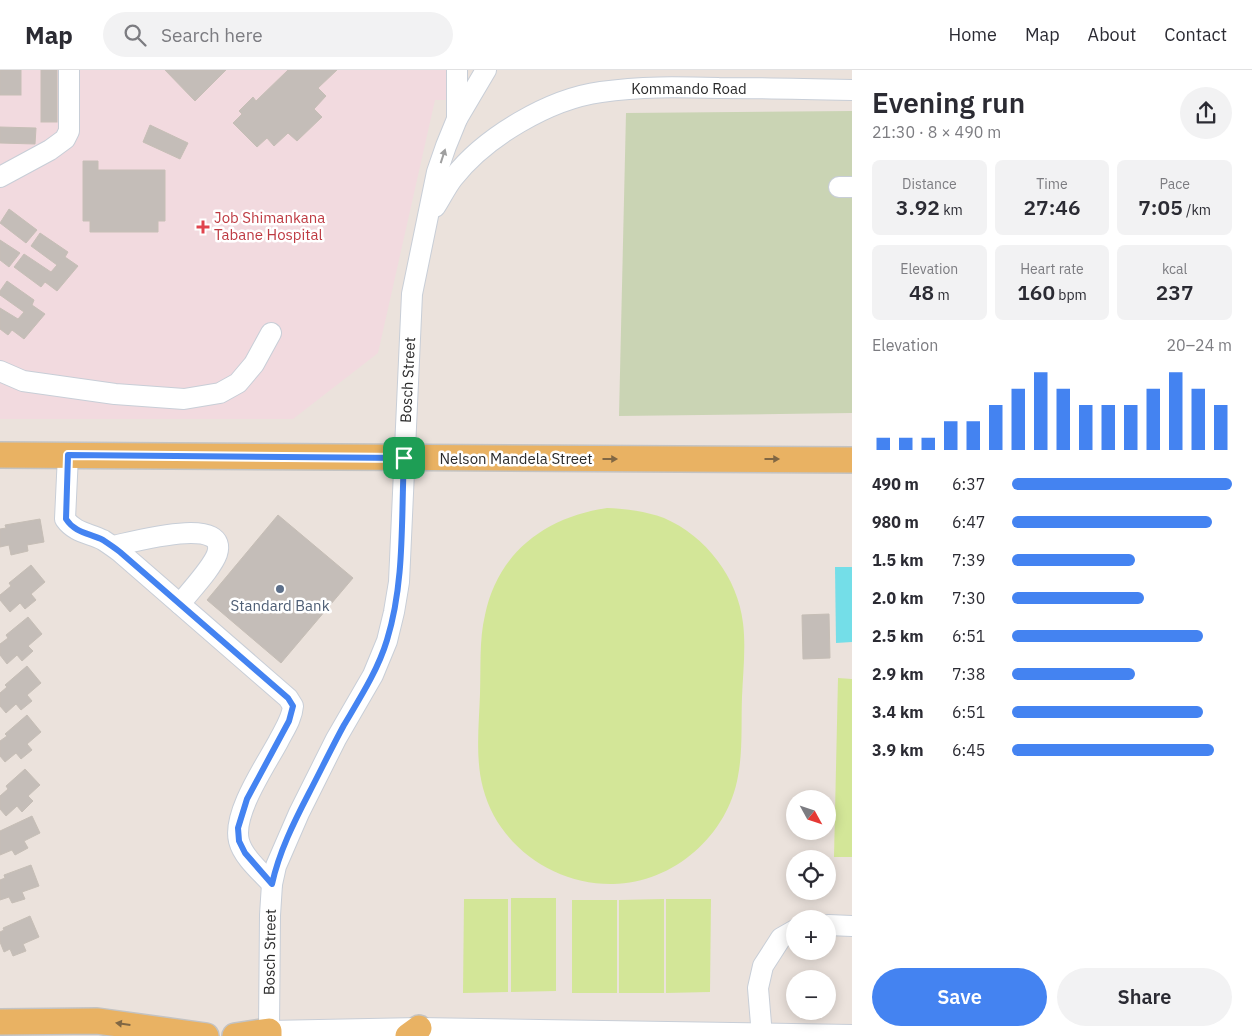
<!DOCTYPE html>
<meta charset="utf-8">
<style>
:root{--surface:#fff;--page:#f2f2f3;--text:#2b2b33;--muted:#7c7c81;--line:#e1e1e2;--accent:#4483f1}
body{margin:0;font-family:"IBM Plex Sans",sans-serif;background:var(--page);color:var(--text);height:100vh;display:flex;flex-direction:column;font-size:19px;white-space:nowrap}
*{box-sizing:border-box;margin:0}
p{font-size:16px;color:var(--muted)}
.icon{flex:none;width:28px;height:28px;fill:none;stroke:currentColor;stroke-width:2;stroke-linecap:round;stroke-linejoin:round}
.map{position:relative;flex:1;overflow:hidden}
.side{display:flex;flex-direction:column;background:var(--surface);width:400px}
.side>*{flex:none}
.needle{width:32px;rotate:130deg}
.fabs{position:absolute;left:786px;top:720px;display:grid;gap:10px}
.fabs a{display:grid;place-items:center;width:50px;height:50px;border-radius:50%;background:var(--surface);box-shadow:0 2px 12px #0003;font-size:25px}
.pin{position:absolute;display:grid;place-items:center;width:42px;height:42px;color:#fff;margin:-21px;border-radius:10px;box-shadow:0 2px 8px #0006}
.round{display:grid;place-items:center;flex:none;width:52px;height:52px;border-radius:26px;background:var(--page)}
.head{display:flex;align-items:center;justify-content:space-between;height:85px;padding:0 20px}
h1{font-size:28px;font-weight:600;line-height:38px}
.figures{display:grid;grid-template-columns:repeat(3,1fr);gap:8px;height:85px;padding:5px 20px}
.figures div{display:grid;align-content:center;border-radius:8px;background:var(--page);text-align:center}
.figures b{font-size:21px;font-weight:600}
.figures small{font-size:14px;font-weight:400}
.figures p{font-size:14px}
.chart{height:140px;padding:10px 20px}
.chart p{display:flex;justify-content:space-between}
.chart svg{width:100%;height:90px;margin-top:5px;stroke:var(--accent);stroke-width:6}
.primary-button{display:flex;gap:10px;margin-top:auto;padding:10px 20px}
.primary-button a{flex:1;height:58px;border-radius:30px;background:var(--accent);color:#fff;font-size:20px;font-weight:600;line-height:58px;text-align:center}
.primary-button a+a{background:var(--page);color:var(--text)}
ul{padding:0 20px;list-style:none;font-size:16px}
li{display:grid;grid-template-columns:80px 60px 1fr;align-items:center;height:38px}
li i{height:12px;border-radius:6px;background:var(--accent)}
header{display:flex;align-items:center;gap:30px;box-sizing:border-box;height:70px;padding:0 25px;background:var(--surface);border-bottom:1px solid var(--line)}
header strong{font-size:24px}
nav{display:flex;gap:28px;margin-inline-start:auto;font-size:18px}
.search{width:350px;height:45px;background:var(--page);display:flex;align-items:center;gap:12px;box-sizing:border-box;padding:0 18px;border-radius:28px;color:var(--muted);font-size:19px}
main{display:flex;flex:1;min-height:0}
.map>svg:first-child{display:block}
</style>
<header>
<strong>Map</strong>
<div class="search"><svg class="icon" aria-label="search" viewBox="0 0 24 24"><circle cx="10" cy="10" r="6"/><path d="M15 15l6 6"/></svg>Search here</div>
<nav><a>Home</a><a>Map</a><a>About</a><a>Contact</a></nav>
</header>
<main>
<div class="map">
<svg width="852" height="966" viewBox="0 0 852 966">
<rect width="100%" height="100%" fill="#ebe2dc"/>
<!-- medical -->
<path fill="#f2dadf" d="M0,0h458l-1,30h-22l-57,253 -85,66h-293z"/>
<!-- cemetery -->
<path fill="#cad4b4" d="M852,41v302l-233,3 7,-303z"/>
<!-- pitch -->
<g fill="#d3e698">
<path d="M607,438c20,1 38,3 57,10 42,18 74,60 79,105 3,24 0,50 -1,74 -1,26 1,53 -4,79 -10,59 -64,107 -125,108 -59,1 -115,-38 -130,-96 -8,-30 -4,-63 -3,-94 1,-26 -1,-54 5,-79 13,-63 61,-98 122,-107z"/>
<path d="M838,608l14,1v178h-18z"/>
<path d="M511,828h45v93l-45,1z"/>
<path d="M464,829h44v93l-45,1z"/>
<path d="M664,829v94h-45v-93z"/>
<path d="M666,829h45l-1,93 -44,1z"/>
<rect x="572" y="830" width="45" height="93"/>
</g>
<!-- water -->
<path fill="#74dee8" d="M835,497h17v75l-16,1z"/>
<!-- building -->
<g fill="#c4bdb8" stroke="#c6beb6">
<rect x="0" y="0" width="21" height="25"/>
<rect x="41" y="0" width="16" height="52"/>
<path d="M165,0h61l-31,31z"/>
<path d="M288,0h49l-19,18 8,8 -12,13 8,8 -25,24 -9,-8 -14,13 -7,-8 -10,9 -24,-24 9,-9 -3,-3 14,-14 3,4z"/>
<path d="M150,55l38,18 -8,16 -37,-17z"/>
<path d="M0,57l36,1 -1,16 -35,-1z"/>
<path d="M83,91h15v9h67v51h-7v11h-68v-11h-7z"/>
<path d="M9,139l28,21 -11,13 -26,-20z"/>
<path d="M40,163l28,19 -3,5 13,9 -21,25 -12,-9 -4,5 -27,-20 10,-13 27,18 6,-7 -26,-19z"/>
<path d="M0,170l20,13 -11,14 -9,-7z"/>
<path d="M7,211l27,19 -2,5 13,9 -21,25 -12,-9 -4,5 -8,-6v-21l18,11 6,-7 -24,-17v-4z"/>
<path d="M278,445l75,63 -72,85 -74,-63z"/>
<path d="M40,449l4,23 -17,3 1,6 -17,4 -2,-10 -9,2v-18l6,-1 -1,-3z"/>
<path d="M31,495l14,17 -14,12 5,6 -11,9 -5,-6 -10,9 -10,-12v-5l11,-9 -2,-3z"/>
<path d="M829,544l1,44 -27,1 -1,-44z"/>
<path d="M28,547l14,17 -14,12 5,5 -11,10 -5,-6 -10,9 -7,-9v-11l8,-6 -2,-3z"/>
<path d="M27,596l14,17 -14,12 5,6 -11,9 -5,-6 -10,9 -6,-7v-13l7,-6 -2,-2z"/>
<path d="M27,645l14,17 -14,12 5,6 -11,9 -5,-6 -11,9 -5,-6v-15l7,-5 -2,-2z"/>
<path d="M25,699l15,16 -12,11 5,5 -11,11 -5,-6 -11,10 -6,-7v-13l8,-7 -2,-3z"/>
<path d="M32,746l8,17 -16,8 4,7 -13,7 -3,-5 -12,5v-24z"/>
<path d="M31,795l8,21 -17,6 3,7 -13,4 -3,-6 -9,3v-20l5,-2 -1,-3z"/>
<path d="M30,846l9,21 -16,7 3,7 -13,5 -3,-7 -6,3 -4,-10v-10l4,-2 -1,-2z"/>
</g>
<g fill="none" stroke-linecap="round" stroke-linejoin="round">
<defs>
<g id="minor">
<path d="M457,0v49"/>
<path d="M486,0l-29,49 -11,27 -9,26 -25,122 -13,288 -5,30 -7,29 -14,34 -37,64 -37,74 -23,53 -4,18 -2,31 -1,116 150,-3 433,7"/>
<path d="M0,107l50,-27 15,-11 4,-8v-61"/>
<path d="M839,117h13"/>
<path d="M435,137c6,-9 11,-20 18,-29 32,-41 96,-79 148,-86 39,-6 78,-5 118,-4 44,0 89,1 133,2"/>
<path d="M0,301l23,10 92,13 69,5 36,-6 18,-10 16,-19 17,-31"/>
<path d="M68,385l-3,64c10,14 24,14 38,21 6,4 12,8 17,12l168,146 5,8c-1,13 -9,24 -15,36 -13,24 -46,72 -39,99 4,16 22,31 33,43"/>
<path d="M113,476c16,-3 117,-32 104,8 -5,14 -27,37 -37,50"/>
<path d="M828,855l24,1"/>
<path d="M762,966l-4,-48 5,-22 18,-28 14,-8"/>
</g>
<g id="major">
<path d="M0,385l852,5"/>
<path d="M0,952l97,-1 109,15"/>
<path d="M235,966l34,-5v5"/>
<path d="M408,966l11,-8"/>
</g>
</defs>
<!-- minor casing -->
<use href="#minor" stroke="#c8ced7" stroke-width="22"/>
<!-- major casing -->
<use href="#major" stroke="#c3c3c3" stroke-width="28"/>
<!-- minor -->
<use href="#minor" stroke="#fff" stroke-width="20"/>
<!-- major -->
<use href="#major" stroke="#e9b263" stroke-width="25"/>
</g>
<!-- one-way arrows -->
<defs><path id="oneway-solid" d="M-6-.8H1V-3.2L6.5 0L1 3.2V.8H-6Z" transform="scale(1.25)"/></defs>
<use fill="#9f9f9f" href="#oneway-solid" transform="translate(443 86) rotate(-72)"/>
<g fill="#806744">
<use href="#oneway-solid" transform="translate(610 389)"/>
<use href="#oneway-solid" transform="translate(772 389)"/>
<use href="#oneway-solid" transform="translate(123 954) rotate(-172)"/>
</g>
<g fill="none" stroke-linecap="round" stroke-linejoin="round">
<defs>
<path id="route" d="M68,385l336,3c-3,60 1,124 -17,182 -9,30 -27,58 -43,85 -12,22 -23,45 -35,68 -15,29 -30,59 -37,91l-27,-31 -6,-12 -1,-13 9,-29 42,-78 4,-15 -5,-8 -168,-146c-5,-4 -11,-8 -17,-12 -14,-7 -28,-7 -37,-21z"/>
</defs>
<!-- route casing -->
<use href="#route" stroke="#fff" stroke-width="10"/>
<!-- route -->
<use href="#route" stroke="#4483f1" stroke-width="6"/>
</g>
<!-- markers -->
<path fill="#e0444e" stroke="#fff" stroke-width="2" d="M200.5 149.5h5v5h5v5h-5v5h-5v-5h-5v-5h5z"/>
<circle fill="#5c6f8a" stroke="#fff" stroke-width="2" cx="280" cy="519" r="5"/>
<g text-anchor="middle" stroke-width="5" stroke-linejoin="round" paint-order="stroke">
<!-- street labels -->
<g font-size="15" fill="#2a2a2a" stroke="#fff">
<text x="689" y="24">Kommando Road</text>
<text transform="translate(408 310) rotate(-87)" y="5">Bosch Street</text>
<text x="516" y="394">Nelson Mandela Street</text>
<text transform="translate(270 882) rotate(-89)" y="5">Bosch Street</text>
</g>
<!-- health labels -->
<g font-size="15" fill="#be3a42" stroke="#fff" text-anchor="start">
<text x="214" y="153">Job Shimankana<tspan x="214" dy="17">Tabane Hospital</tspan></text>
</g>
<!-- service labels -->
<g font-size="15" fill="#4e5e75" stroke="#fff">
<text x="280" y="541">Standard Bank</text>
</g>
</g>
</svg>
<div class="fabs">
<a><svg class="needle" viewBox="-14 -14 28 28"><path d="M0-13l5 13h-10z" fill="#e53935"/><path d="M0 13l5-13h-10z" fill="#7c7c81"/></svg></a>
<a><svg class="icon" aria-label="locate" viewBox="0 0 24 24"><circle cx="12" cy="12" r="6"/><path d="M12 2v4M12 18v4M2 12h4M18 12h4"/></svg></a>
<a>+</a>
<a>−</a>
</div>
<div class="pin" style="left:404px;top:388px;background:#1e9e55"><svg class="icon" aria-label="arrive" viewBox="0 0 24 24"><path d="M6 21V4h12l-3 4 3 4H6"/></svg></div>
</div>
<section class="side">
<div class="head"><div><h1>Evening run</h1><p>21:30 · 8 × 490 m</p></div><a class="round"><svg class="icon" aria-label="share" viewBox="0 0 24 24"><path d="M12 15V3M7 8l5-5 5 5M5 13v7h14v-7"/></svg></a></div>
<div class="figures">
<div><p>Distance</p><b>3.92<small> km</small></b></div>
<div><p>Time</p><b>27:46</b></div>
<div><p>Pace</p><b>7:05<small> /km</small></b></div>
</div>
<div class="figures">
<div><p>Elevation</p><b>48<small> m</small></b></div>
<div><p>Heart rate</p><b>160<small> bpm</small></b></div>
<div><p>kcal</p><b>237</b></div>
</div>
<div class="chart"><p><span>Elevation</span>20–24 m</p>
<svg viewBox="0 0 160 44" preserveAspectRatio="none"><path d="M5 44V38M15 44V38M25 44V38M35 44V30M45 44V30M55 44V22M65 44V14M75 44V6M85 44V14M95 44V22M105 44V22M115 44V22M125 44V14M135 44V6M145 44V14M155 44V22"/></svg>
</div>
<ul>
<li><b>490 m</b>6:37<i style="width:100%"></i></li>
<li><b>980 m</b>6:47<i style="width:91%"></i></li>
<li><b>1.5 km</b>7:39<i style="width:56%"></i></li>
<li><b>2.0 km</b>7:30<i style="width:60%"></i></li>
<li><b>2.5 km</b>6:51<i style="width:87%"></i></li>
<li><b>2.9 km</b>7:38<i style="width:56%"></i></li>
<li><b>3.4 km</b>6:51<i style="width:87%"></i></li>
<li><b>3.9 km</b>6:45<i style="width:92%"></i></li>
</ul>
<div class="primary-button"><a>Save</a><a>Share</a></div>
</section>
</main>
